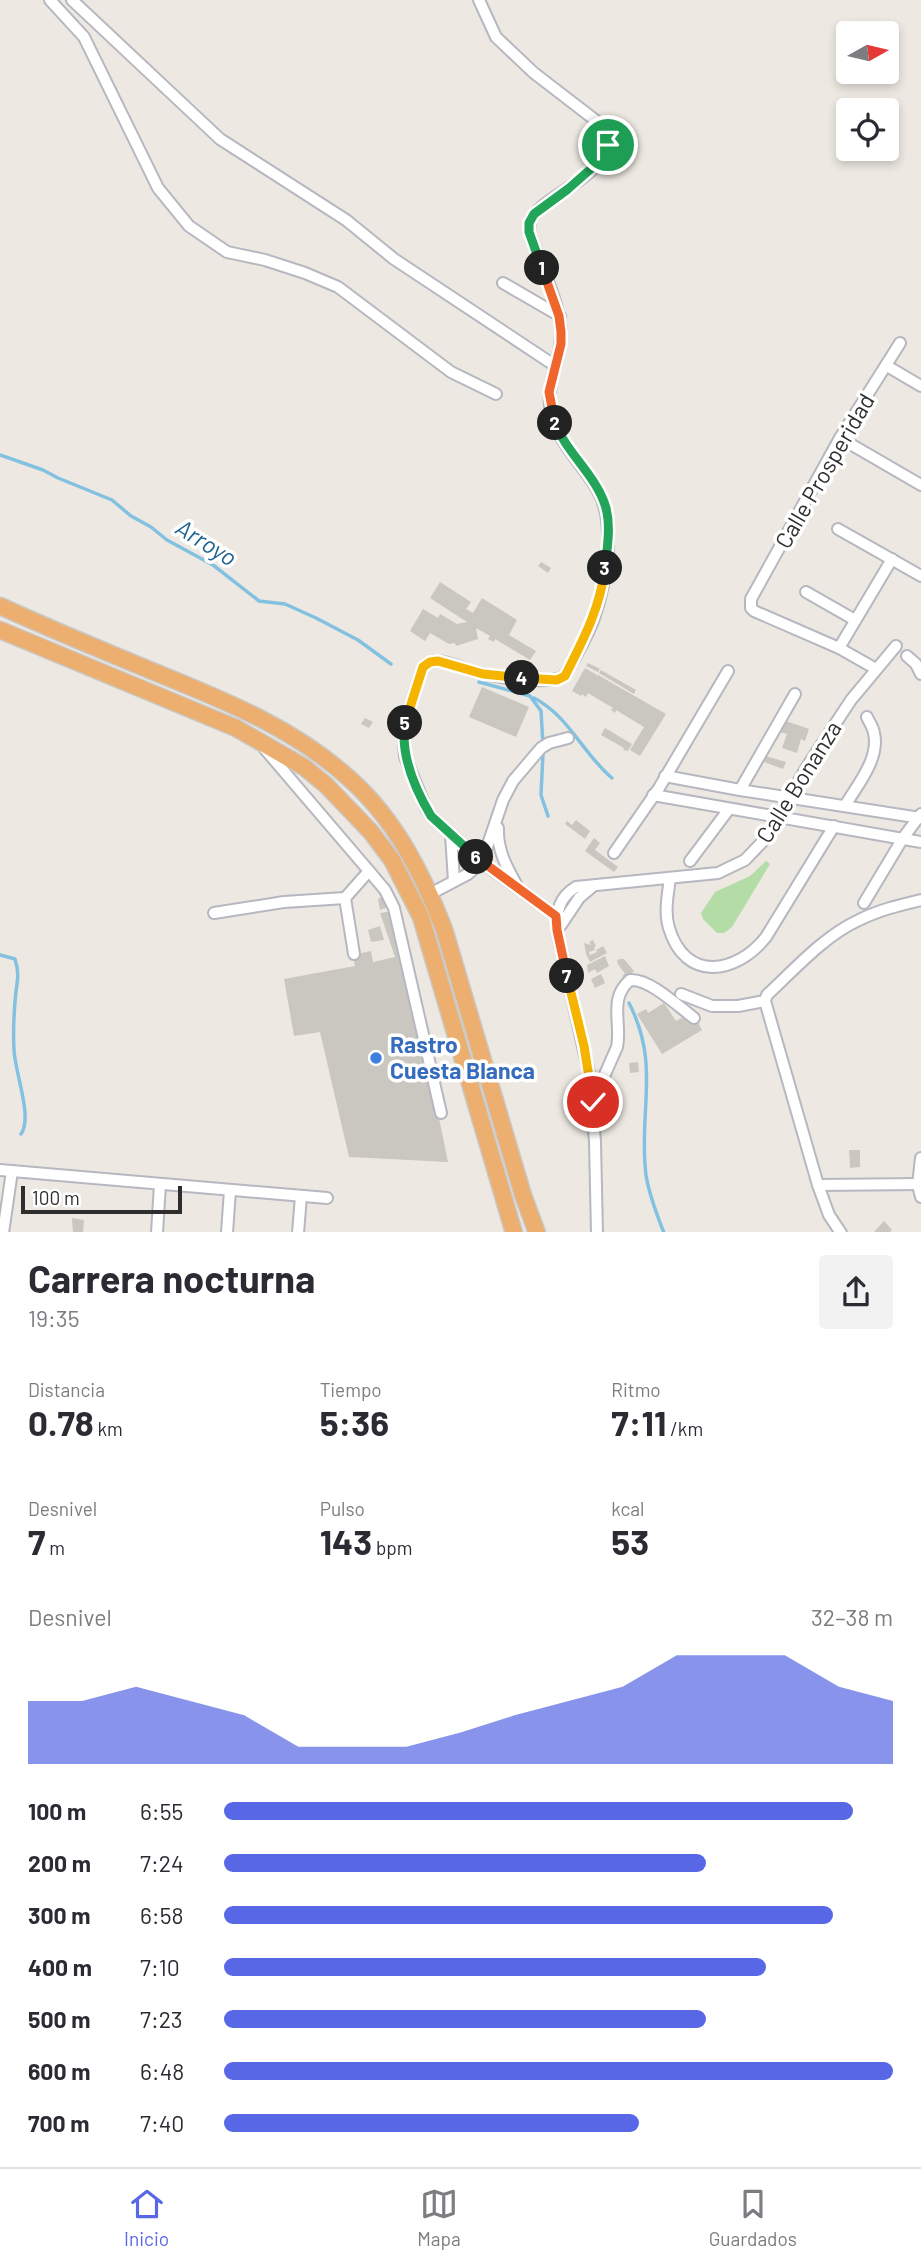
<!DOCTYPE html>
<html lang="es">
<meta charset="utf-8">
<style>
:root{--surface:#fff;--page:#f2f2f3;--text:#2b2b33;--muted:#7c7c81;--line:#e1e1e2;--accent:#5767e5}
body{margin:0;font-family:Barlow,sans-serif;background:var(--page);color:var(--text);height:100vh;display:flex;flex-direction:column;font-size:26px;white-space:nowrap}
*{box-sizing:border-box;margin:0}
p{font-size:23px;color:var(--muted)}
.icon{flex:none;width:38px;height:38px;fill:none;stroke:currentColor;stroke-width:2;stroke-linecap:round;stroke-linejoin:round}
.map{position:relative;height:1232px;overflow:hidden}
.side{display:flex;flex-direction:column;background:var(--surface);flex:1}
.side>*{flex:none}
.needle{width:46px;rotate:82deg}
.fabs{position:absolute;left:836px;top:21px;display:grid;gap:14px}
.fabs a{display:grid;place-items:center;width:63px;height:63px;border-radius:7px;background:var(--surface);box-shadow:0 4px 10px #0003;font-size:35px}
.scale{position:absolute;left:21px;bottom:18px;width:161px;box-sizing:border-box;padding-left:7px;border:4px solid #2e2e2e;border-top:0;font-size:19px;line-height:24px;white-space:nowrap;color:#2e2e2e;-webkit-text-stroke:5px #fff;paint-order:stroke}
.pin{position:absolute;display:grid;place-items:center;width:60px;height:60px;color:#fff;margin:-30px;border:4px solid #fff;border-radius:50%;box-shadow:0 2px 7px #0007}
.km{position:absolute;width:35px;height:35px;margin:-18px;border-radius:50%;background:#222;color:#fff;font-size:19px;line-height:35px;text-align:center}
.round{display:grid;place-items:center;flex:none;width:74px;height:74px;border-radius:7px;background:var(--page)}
.head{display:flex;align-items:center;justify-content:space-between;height:119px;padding:0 28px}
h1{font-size:38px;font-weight:700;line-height:52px}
.stats{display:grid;grid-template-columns:repeat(3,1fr);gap:10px;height:119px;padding:7px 28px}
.stats div{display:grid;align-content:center}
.stats b{font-size:35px;font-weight:700}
.stats small{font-size:19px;font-weight:400}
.stats p{font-size:19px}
.chart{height:196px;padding:14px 28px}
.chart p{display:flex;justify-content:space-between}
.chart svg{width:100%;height:126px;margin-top:7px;fill:var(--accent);opacity:.7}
ul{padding:0 28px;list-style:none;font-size:23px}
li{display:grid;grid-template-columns:112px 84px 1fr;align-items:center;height:52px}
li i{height:18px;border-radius:9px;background:var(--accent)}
.tab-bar{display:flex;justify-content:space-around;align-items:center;height:98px;border-top:2px solid var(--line);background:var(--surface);font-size:19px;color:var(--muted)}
.tab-bar a{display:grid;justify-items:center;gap:4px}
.tab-bar .current{color:var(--accent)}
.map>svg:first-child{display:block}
</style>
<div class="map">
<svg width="921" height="1233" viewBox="0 0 921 1233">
<rect width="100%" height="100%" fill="#ede9e2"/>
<!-- green -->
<path fill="#b4dca6" d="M766,861l4,3 -38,63 -8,6h-7l-14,-14 -2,-6 14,-21 35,-16z"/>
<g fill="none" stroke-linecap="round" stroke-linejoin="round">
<!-- stream -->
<g stroke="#83c1e1" stroke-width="3.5">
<path d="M0,455l43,15 15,8 54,22 19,16 20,11 16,13 46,25 46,36 26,3 31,14 42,22 33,24"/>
<path d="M479,682l51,14 11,15 2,34"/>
<path d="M534,698c35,18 49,56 78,80"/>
<path d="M543,753l-2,42 7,21"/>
<path d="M0,955l15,4c4,13 3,19 1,32 -2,19 -3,40 -2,59 1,23 19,67 7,84"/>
<path d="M629,1003c32,62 9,109 17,172 3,20 11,40 18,58"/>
</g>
</g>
<!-- building -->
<g fill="#cac7c0">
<path d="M541,562l10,6 -3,5 -10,-7z"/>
<path d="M440,582l31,20 -5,7 7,4 9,-15 35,22 -8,15 27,16 -6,9 -35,-21 -1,3 -6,-3 2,-3 -14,-8 2,11 -22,7 -1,-3 -6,1 -19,-11 -5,8 -15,-10 13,-22 15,9 2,-4 17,10 10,-2 -37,-24z"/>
<path d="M588,663l12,6 -2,3 -12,-6z"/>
<path d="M585,668l12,7 -1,2 2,-2 68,39 -26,42 -10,-6 14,-23 -28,-17 -1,3 -4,-3 2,-2 -25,-15 -2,4 -4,-3 -1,2 -9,-5z"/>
<path d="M601,670l35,20 -2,4 -35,-21z"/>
<path d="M482,687l47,20 -13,30 -47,-20z"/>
<path d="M365,718l8,4 -4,6 -8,-4z"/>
<path d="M783,720l26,9 -4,12 -4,-2 -4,14 -15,-5 5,-14 -8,-2z"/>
<path d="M605,728l27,16 -4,7 -5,-1 1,-2 -23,-13z"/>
<path d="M766,756l20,6 -3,7 -19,-7z"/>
<path d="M576,820l14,11 -5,8 -20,-15 2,-3 5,4z"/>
<path d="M594,838l6,5 -5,7 23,17 -4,5 -29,-21z"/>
<path d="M386,895l6,11 -12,4 -2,-11z"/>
<path d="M392,911l39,168 17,83 -99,-5 -29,-125 -26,4 -10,-57 71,-13 -2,-11 18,-4 2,11 22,-5 -15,-44z"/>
<path d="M380,926l4,14 -13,2 -3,-12z"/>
<path d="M593,940l3,6 -2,1 1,3 -6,2 1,3 7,-3 -1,-2 7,-4 4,7 -17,9 -4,-8 -2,-11 7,2 -2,-3z"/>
<path d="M605,956l4,10 -12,7 -2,-4 -7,4 -1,-8z"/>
<path d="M620,959h4l10,12 -9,8 -3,-3 3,-2 -7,-10 -1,-3z"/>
<path d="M601,974l4,9 -10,5 -4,-9z"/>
<path d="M664,1003l12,18 9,-5 3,7 8,-4 6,11 -40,24 -25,-40 9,-5 2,4z"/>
<path d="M638,1062l1,10 -9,1 -1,-10z"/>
<path d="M849,1150h11v17l-10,1z"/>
<path d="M72,1218l12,2 -1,13h-10z"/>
<path d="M884,1221l8,9 -3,3h-16z"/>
</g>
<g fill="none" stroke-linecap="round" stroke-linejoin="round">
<defs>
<g id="minor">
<path d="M50,0l34,37 74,151 31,38 38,26 38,8 40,13 33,14 113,85 45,22"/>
<path d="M72,0l148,139 126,81 48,39 160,106"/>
<path d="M479,0l17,37 38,36 65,50c32,44 -47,66 -66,93 -4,5 -4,10 -4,16 10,29 31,71 32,101 1,29 -18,50 -9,84 8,27 31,48 45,72 20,33 9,94 -3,129 -7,20 -19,39 -29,57 -11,11 -69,2 -85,-2 -14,-3 -28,-10 -42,-12 -7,0 -10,2 -15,6l-17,52 -2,24 1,14 21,51 5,8 51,46 81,59"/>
<path d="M503,283l57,33"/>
<path d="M887,366l34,20"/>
<path d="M840,438l81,47"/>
<path d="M838,529l83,47"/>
<path d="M806,592l49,28"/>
<path d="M839,648l53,-89"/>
<path d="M907,656l9,8 5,10"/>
<path d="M876,669l-37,-21 -85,-37 -3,-3v-9l89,-161 60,-95"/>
<path d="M264,748l105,123 16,19 9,18 47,205"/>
<path d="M665,776l75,14 181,28"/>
<path d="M740,790l55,-96"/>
<path d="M653,795l268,47"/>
<path d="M845,806c12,-21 35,-47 29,-73 -1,-6 -5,-11 -7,-16"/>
<path d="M498,828c-1,21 8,38 18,56"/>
<path d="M451,835l3,46"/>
<path d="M614,853l45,-65 69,-117"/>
<path d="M690,861l39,-52"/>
<path d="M670,878c-2,16 -6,34 -1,50 16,54 67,47 97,9l68,-111"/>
<path d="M430,894l38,-20 14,-12 21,-62 10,-19 28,-33 8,-5 19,-5"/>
<path d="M864,903l39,-65 18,-24"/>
<path d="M214,913l70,-11 61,-4"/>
<path d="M561,925l18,-27 13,-11"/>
<path d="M354,954l-9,-56 24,-27"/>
<path d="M681,994l31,12h26l27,-5"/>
<path d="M594,1099l23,-52c5,-24 -9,-48 13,-67 19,-2 49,27 64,38"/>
<path d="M921,1158l-3,27 3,12"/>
<path d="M0,1170l327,28"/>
<path d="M818,1185l103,-1"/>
<path d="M3,1233l9,-62"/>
<path d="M157,1233l3,-49"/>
<path d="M227,1233l3,-43"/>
<path d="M298,1233l3,-37"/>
<path d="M597,1233l-2,-91 -6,-69 -32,-142c-1,-19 2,-34 19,-44l142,-14 27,-13 20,-21 43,-74 43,-65 45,-54"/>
<path d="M841,1233l-12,-18 -11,-30 -53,-184 2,-6c28,-26 57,-59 92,-75 20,-10 41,-15 62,-20"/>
</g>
<g id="highway">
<path d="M0,606c50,23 101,44 152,65 71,29 143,57 200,110 44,40 71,94 92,148l79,266 14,38"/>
<path d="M0,630l236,98 68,39 22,18 45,47 21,28 29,57 93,316"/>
</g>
</defs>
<!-- minor casing -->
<use href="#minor" stroke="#b6b7c0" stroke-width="14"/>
<!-- highway casing -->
<use href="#highway" stroke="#c9c9c9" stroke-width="19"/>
<!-- minor -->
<use href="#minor" stroke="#fff" stroke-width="10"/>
<!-- highway -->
<use href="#highway" stroke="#ecaf6f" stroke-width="16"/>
</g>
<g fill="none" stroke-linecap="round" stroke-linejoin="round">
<defs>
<path id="split-1" d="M542,268l-13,-36v-9l5,-9 34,-25 34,-30 6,-14"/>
<path id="split-2" d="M542,268l17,48 2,16v12l-12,48 6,31"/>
<path id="split-3" d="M555,423c12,31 42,53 51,85 5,19 1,41 -1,60"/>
<path id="split-4" d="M522,678l35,2 8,-4c18,-36 35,-67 40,-108"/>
<path id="split-5" d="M405,723l18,-56 7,-5 8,-1 45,13 39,4"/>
<path id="split-6" d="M405,723c-5,32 10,66 26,93l45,41"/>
<path id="split-7" d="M476,857l80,59 1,14 10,46"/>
<path id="split-8" d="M567,976l17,70 9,56"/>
</defs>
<!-- split-1 casing -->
<use href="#split-1" stroke="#fff" stroke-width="14"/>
<!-- split-2 casing -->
<use href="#split-2" stroke="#fff" stroke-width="14"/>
<!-- split-3 casing -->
<use href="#split-3" stroke="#fff" stroke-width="14"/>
<!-- split-4 casing -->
<use href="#split-4" stroke="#fff" stroke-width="14"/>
<!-- split-5 casing -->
<use href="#split-5" stroke="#fff" stroke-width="14"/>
<!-- split-6 casing -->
<use href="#split-6" stroke="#fff" stroke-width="14"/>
<!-- split-7 casing -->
<use href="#split-7" stroke="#fff" stroke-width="14"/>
<!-- split-8 casing -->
<use href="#split-8" stroke="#fff" stroke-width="14"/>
<!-- split-1 -->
<use href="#split-1" stroke="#22a559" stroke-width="9"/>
<!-- split-2 -->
<use href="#split-2" stroke="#f0652b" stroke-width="9"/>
<!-- split-3 -->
<use href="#split-3" stroke="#22a559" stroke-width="9"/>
<!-- split-4 -->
<use href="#split-4" stroke="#f5b400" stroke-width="9"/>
<!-- split-5 -->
<use href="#split-5" stroke="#f5b400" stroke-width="9"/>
<!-- split-6 -->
<use href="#split-6" stroke="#22a559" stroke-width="9"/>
<!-- split-7 -->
<use href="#split-7" stroke="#f0652b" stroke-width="9"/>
<!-- split-8 -->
<use href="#split-8" stroke="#f5b400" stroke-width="9"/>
</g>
<!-- markers -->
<circle fill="#3f7fe0" stroke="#fff" stroke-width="2.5" cx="376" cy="1058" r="7"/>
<g text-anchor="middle" stroke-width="7" stroke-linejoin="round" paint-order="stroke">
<!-- street labels -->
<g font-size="23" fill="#2e2e2e" stroke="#fff">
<text transform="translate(825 471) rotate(-60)" y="8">Calle Prosperidad</text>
<text transform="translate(799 782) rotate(-58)" y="8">Calle Bonanza</text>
</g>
<!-- shop labels -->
<g font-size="23" font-weight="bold" fill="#366cbe" stroke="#fff" text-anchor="start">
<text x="390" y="1053">Rastro<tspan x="390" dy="26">Cuesta Blanca</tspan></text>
</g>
<!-- water labels -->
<g font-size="24" font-style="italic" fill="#1f6191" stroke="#fff">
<text transform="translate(206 543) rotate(32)" y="8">Arroyo</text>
</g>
</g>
</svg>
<div class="fabs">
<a><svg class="needle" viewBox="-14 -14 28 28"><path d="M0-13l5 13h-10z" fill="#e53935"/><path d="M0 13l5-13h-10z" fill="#7c7c81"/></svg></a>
<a><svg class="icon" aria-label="locate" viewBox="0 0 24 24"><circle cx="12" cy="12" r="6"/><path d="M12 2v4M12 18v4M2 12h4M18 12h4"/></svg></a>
</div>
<div class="scale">100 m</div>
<div class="pin" style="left:608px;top:145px;background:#1e9e55"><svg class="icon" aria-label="arrive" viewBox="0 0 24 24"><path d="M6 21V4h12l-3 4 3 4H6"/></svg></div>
<div class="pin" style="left:593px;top:1102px;background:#d93025"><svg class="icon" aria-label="check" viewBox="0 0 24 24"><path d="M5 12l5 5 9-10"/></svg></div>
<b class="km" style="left:542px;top:268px">1</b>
<b class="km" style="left:555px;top:423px">2</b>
<b class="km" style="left:605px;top:568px">3</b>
<b class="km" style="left:522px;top:678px">4</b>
<b class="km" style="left:405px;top:723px">5</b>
<b class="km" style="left:476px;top:857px">6</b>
<b class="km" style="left:567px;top:976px">7</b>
</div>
<section class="side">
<div class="head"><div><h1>Carrera nocturna</h1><p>19:35</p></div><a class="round"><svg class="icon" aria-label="share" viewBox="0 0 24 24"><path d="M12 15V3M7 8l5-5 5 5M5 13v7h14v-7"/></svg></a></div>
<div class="stats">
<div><p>Distancia</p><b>0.78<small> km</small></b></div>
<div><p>Tiempo</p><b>5:36</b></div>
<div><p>Ritmo</p><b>7:11<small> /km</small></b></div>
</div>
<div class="stats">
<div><p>Desnivel</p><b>7<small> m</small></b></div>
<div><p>Pulso</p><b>143<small> bpm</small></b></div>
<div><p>kcal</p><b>53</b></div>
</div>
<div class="chart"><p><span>Desnivel</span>32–38 m</p>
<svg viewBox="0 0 160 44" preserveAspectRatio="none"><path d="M0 44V22L10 22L20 17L30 22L40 27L50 38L60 38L70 38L80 33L90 27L100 22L110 17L120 6L130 6L140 6L150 17L160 22V44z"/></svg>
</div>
<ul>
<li><b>100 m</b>6:55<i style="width:94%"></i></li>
<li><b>200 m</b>7:24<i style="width:72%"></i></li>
<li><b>300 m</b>6:58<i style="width:91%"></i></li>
<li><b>400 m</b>7:10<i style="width:81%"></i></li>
<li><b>500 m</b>7:23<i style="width:72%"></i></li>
<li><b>600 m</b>6:48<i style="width:100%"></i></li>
<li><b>700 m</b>7:40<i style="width:62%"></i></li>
</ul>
</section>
<nav class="tab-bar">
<a class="current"><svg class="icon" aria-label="home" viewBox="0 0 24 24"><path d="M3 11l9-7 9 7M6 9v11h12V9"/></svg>Inicio</a>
<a><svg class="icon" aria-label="map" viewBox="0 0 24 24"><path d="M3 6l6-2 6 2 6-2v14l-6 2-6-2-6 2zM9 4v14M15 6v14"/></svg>Mapa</a>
<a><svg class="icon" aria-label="saved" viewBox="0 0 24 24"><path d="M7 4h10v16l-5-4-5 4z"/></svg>Guardados</a>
</nav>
